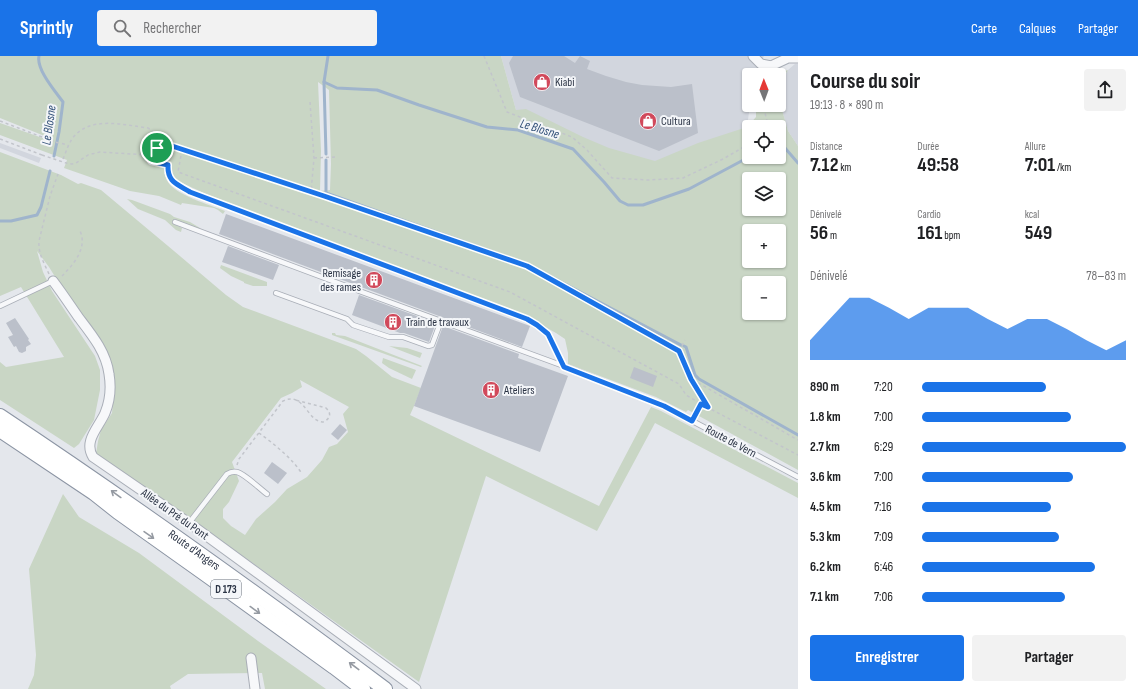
<!DOCTYPE html>
<html lang="fr">
<meta charset="utf-8">
<style>
:root{--surface:#fff;--page:#f2f2f2;--text:#202124;--muted:#757577;--accent:#1a73e8}
body{margin:0;font-family:"Sofia Sans Condensed",sans-serif;background:var(--page);color:var(--text);height:100vh;display:flex;flex-direction:column;font-size:15px;white-space:nowrap}
*{box-sizing:border-box;margin:0}
p{font-size:13px;color:var(--muted)}
.icon{flex:none;width:22px;height:22px;fill:none;stroke:currentColor;stroke-width:2;stroke-linecap:round;stroke-linejoin:round}
.map{position:relative;flex:1;overflow:hidden}
.details{display:flex;flex-direction:column;background:var(--surface);width:340px}
.details>*{flex:none}
.needle{width:26px;rotate:359deg}
.buttons{position:absolute;left:742px;top:12px;display:grid;gap:8px}
.buttons a{display:grid;place-items:center;width:44px;height:44px;border-radius:4px;background:var(--surface);box-shadow:0 1px 3px #0004;font-size:20px}
.pin{position:absolute;display:grid;place-items:center;width:34px;height:34px;color:#fff;margin:-17px;border:2px solid #fff;border-radius:50%;box-shadow:0 1px 4px #0007}
.round{display:grid;place-items:center;flex:none;width:42px;height:42px;border-radius:4px;background:var(--page)}
.summary{display:flex;align-items:center;justify-content:space-between;height:68px;padding:0 12px}
h1{font-size:22px;font-weight:700;line-height:30px}
.stats{display:grid;grid-template-columns:repeat(3,1fr);gap:6px;height:68px;padding:4px 12px}
.stats div{display:grid;align-content:center}
.stats b{font-size:20px;font-weight:700}
.stats small{font-size:11px;font-weight:400}
.stats p{font-size:11px}
.chart{height:112px;padding:8px 12px}
.chart p{display:flex;justify-content:space-between}
.chart svg{width:100%;height:72px;margin-top:4px;fill:var(--accent);opacity:.7}
.action{display:flex;gap:8px;margin-top:auto;padding:8px 12px}
.action a{flex:1;height:46px;border-radius:4px;background:var(--accent);color:#fff;font-size:16px;font-weight:700;line-height:46px;text-align:center}
.action a+a{background:var(--page);color:var(--text)}
ul{padding:0 12px;list-style:none;font-size:13px}
li{display:grid;grid-template-columns:64px 48px 1fr;align-items:center;height:30px}
li i{height:10px;border-radius:5px;background:var(--accent)}
header{display:flex;align-items:center;gap:24px;box-sizing:border-box;height:56px;padding:0 20px;background:var(--accent);color:#fff}
header strong{font-size:19px}
nav{display:flex;gap:22px;margin-inline-start:auto;font-size:14px}
.search{width:280px;height:36px;background:var(--page);display:flex;align-items:center;gap:10px;box-sizing:border-box;padding:0 14px;border-radius:4px;color:var(--muted);font-size:15px}
main{display:flex;flex:1;min-height:0}
.map>svg:first-child{display:block}
</style>
<header>
<strong>Sprintly</strong>
<div class="search"><svg class="icon" aria-label="search" viewBox="0 0 24 24"><circle cx="10" cy="10" r="6"/><path d="M15 15l6 6"/></svg>Rechercher</div>
<nav><a>Carte</a><a>Calques</a><a>Partager</a></nav>
</header>
<main>
<div class="map">
<svg width="798" height="633" viewBox="0 0 798 633">
<rect width="100%" height="100%" fill="#e4e7ec"/>
<!-- built -->
<g fill="#d2d6de">
<path d="M501,0h263l-10,19h-5l1,30 -3,22 -97,39 -134,-56z"/>
<path d="M795,8h3v82l-10,-15 -7,-25 2,-28 5,-8z"/>
<path d="M0,87l41,15 -2,5 -39,-15z"/>
</g>
<!-- green -->
<g fill="#c9d6c5" fill-rule="evenodd">
<path d="M0,0h501l15,54 10,-1 57,28 26,11 46,13 43,-18 49,-16 9,-10v-12h23v-30h-17l3,-2h13l10,-3 -5,8 -2,28 7,25 10,15v324l-110,-60 -2,2 -30,-15 -88,-33v-11l-3,-14 -9,-6 -32,-18 -296,-111 -46,-21 -8,-3 -4,-6 -6,-1c2,3 2,7 4,9 8,13 42,23 57,29l-2,3 -5,-4 -4,-2 -32,-5 -1,2 -22,-9 -29,-5 -66,-23 3,-8 -67,-25v-12l51,18 1,-2 -52,-21zM318,26l11,8 2,74 -1,26 -10,1 1,-40zM749,71h30v30h-30zM749,123h30v30h-30zM749,175h30v30h-30zM749,227h30v30h-30z"/>
<path d="M0,96l61,23 17,9 3,-1 20,7 73,61 52,44 17,12 113,42 10,7 26,21 29,11 -7,18 -4,9 189,91 52,-99 10,4 137,72v15l-143,-75 -58,108 -111,-55 -67,206 -165,-118 -158,-110 2,-13 3,-11 11,-17 2,-22 -3,-24 -62,-100 -12,-16 6,21 9,19 43,65 5,14v20l-6,30 -15,24 -5,4 -74,-48v-38l6,5 58,-10 -43,-70 -21,9zM300,324l49,27 -6,7 5,18 -11,12 -8,3 -7,13 -15,17 -20,12 -12,13 -19,17 -11,16 -14,-9 -8,-8v-9l6,-7 10,-21 -7,-19 49,-64 11,-5 10,-6z"/>
<path d="M127,143l5,1 38,14 4,3 16,5 10,6 1,2 -25,-10 -2,4 8,4 -1,4 -5,-2 -11,-10 -27,-11z"/>
<path d="M221,209l46,17v4h-14l-9,-3v-1l-13,-6 -11,-8z"/>
<path d="M332,277h3l1,2 9,1 77,30 -1,1 -89,-32z"/>
<path d="M389,290l18,2 15,5 -2,5z"/>
<path d="M383,302l33,12 -4,9 -23,-11 -7,-5z"/>
<path d="M63,438l16,23 60,36 119,88 68,48h-61l-3,-16 -74,1 -18,12 1,3h-143l6,-14 2,-20 -7,-86z"/>
</g>
<g fill="none" stroke-linecap="round" stroke-linejoin="round">
<!-- stream -->
<g stroke="#9fb4cc" stroke-width="3">
<path d="M39,0c-3,13 16,35 24,46l-4,30 -5,24"/>
<path d="M328,0l-4,26 13,6 40,2 42,15 68,22 31,3 55,19 31,33 16,19 8,4h15l46,-16 60,-32"/>
<path d="M324,26l2,72"/>
<path d="M779,92h6l13,15"/>
<path d="M326,104v33l201,71 154,81"/>
<path d="M0,165h11l26,-6 4,-8 9,-36"/>
<path d="M684,290l2,1 9,28 4,4 99,56"/>
</g>
</g>
<!-- building -->
<g fill="#bbc0ca">
<path d="M513,0h51l11,7 5,-7 10,5 -3,8 19,7 20,6 16,3 29,2 21,-3 6,49 -39,18 -139,-54 -11,-34z"/>
<path d="M226,158l304,112 -8,21 -303,-113z"/>
<path d="M228,190l51,19 -6,15 -51,-18z"/>
<path d="M359,239l77,28 -7,19 -25,-9h-4l-48,-18z"/>
<path d="M15,262l14,21 -1,1 3,4 -5,3v4l-4,2 -3,-1 -3,-6 -2,1 -6,-10 5,-2 -7,-12z"/>
<path d="M443,270l76,28 -1,4 50,18 -28,76 -126,-46z"/>
<path d="M634,311l23,9 -4,11 -23,-9z"/>
<path d="M340,368l7,6 -9,10 -7,-6z"/>
<path d="M272,406l15,11 -9,11 -14,-11z"/>
</g>
<g fill="none" stroke-linecap="round" stroke-linejoin="round">
<defs>
<g id="service">
<path d="M175,166l187,70 218,80 84,34 134,71"/>
<path d="M276,237l71,26 6,6 36,12h14l25,9 4,-1 9,-24"/>
<path d="M0,250l53,-25"/>
<path d="M189,467l38,-49c3,-2 6,-3 10,-2 8,2 23,17 30,22"/>
</g>
<g id="minor">
<path d="M753,0l8,8 10,2 17,-8h10"/>
<path d="M53,225c9,12 17,24 26,37 13,17 27,34 30,56 2,12 1,27 -4,39 -6,14 -22,28 -12,44l96,66 227,166"/>
<path d="M251,602l4,31"/>
</g>
<g id="trunk">
<path id="s1" d="M0,360c131,87 259,179 385,273"/>
<path d="M0,374l94,63 24,19 90,64 126,91 29,22"/>
</g>
</defs>
<!-- service casing -->
<use href="#service" stroke="#a9aeb7" stroke-width="6"/>
<!-- minor casing -->
<use href="#minor" stroke="#a9aeb7" stroke-width="11"/>
<!-- trunk casing -->
<use href="#trunk" stroke="#8b94a3" stroke-width="16"/>
<!-- path -->
<g stroke="#c2c5cb" stroke-width="1.5" stroke-dasharray="3 3" stroke-linecap="butt">
<path d="M484,0l23,56 65,25 15,13 25,28 36,2 35,-2 40,-19 26,-15"/>
<path d="M310,46l4,56 -3,34"/>
<path d="M0,65l55,21 13,3"/>
<path d="M763,71l4,-6 -4,-16"/>
<path d="M0,83l42,16"/>
<path d="M157,92l15,-2 10,4 142,46 203,70 152,85 12,28 17,28"/>
<path d="M182,94l-4,22 332,120 169,92 7,11 15,9 -6,11"/>
<path d="M148,99l3,6 17,4c-1,17 9,19 22,27l337,127c20,12 22,18 32,37"/>
<path d="M314,102l23,-1"/>
<path d="M63,103c3,-7 5,-14 9,-20 17,-24 52,-14 76,-11 9,5 9,10 9,20l-6,6 -3,1 -48,-3 -12,3 -12,8 -4,1 -6,-1"/>
<path d="M49,218c-5,-11 -11,-21 -10,-33l11,-45 8,-22"/>
<path d="M62,220c11,-11 26,-28 18,-45"/>
<path d="M679,295l6,-11"/>
<path d="M693,324l105,60"/>
<path d="M701,348l97,51"/>
<path d="M259,377c14,10 35,27 43,41"/>
<path d="M237,409l2,-6 44,-58c17,-8 22,10 32,18 3,2 6,3 9,3 6,-4 8,-8 2,-14l-31,-8"/>
</g>
<!-- service -->
<use href="#service" stroke="#f7f8fa" stroke-width="4.5"/>
<!-- minor -->
<use href="#minor" stroke="#f7f8fa" stroke-width="9"/>
<!-- trunk -->
<use href="#trunk" stroke="#fff" stroke-width="14"/>
<!-- path-bridge -->
<path stroke="#c2c5cb" stroke-width="1.5" stroke-dasharray="3 3" stroke-linecap="butt" d="M42,99l24,8"/>
</g>
<!-- one-way arrows -->
<defs><path id="oneway-shaft" d="M-6 0H5M1.5-3L5.5 0L1.5 3" fill="none" stroke-width="1.6" stroke-linecap="round" stroke-linejoin="round"/></defs>
<g stroke="#959aa2">
<use href="#oneway-shaft" transform="translate(116 438) rotate(-144)"/>
<use href="#oneway-shaft" transform="translate(149 479) rotate(35)"/>
<use href="#oneway-shaft" transform="translate(255 554) rotate(36)"/>
<use href="#oneway-shaft" transform="translate(354 610) rotate(-143)"/>
</g>
<g fill="none" stroke-linecap="round" stroke-linejoin="round">
<defs>
<path id="route" d="M172,90l152,50 203,70 152,85 12,28 17,28 -7,-3 -9,17 -28,-15 -100,-39 -16,-33 -11,-9 -10,-6 -337,-127c-13,-8 -23,-10 -22,-27l-17,-4 -3,-6 3,-1 6,-6z"/>
</defs>
<!-- route casing -->
<use href="#route" stroke="#fff" stroke-width="8"/>
<!-- route -->
<use href="#route" stroke="#1a73e8" stroke-width="5"/>
</g>
<!-- icons -->
<defs>
<symbol id="shop-disc" viewBox="-11 -11 22 22"><circle r="9.5" fill="#d1495b" stroke="#f4f6f9"/><path d="M-5-2.5h2.3a2.7 3.5 0 0 1 5.4 0H5L5.5 6h-11ZM-1.5-2.5h3a1.5 2.3 0 0 0-3 0Z" fill="#fff"/></symbol>
<symbol id="building-disc" viewBox="-11 -11 22 22"><circle r="9.5" fill="#d1495b" stroke="#f4f6f9"/><path d="M-4-6H4V6H1V3H-1V6H-4ZM-2.5-4.3h1.7v1.8h-1.7ZM.8-4.3h1.7v1.8H.8ZM-2.5-1h1.7V.8h-1.7ZM.8-1h1.7V.8H.8Z" fill="#fff"/></symbol>
</defs>
<g fill-rule="evenodd">
<use href="#shop-disc" x="532" y="16" width="20" height="20"/>
<use href="#shop-disc" x="638" y="55" width="20" height="20"/>
<use href="#building-disc" x="364" y="214" width="20" height="20"/>
<use href="#building-disc" x="383" y="256" width="20" height="20"/>
<use href="#building-disc" x="481" y="324" width="20" height="20"/>
</g>
<g text-anchor="middle" stroke-width="4" stroke-linejoin="round" paint-order="stroke">
<!-- shield labels -->
<rect fill="#f4f6f9" stroke="#676e7b" stroke-width="1" x="211" y="524" width="30" height="18" rx="3"/>
<g font-size="11" font-weight="bold" fill="#2b3445">
<text x="226" y="537">D 173</text>
</g>
<!-- poi labels -->
<g font-size="12" fill="#2b3445" stroke="#f4f6f9" text-anchor="start">
<text x="555" y="30">Kiabi</text>
<text x="661" y="69">Cultura</text>
<text x="361" y="221" text-anchor="end">Remisage<tspan x="361" dy="14">des rames</tspan></text>
<text x="406" y="270">Train de travaux</text>
<text x="504" y="338">Ateliers</text>
</g>
<!-- street labels -->
<g font-size="12" fill="#2b3445" stroke="#f4f6f9">
<text transform="translate(731 385) rotate(28)" y="4">Route de Vern</text>
<text transform="translate(175 458) rotate(35)" y="4">Allée du Pré du Pont</text>
<text dy="4" stroke="none"><textPath href="#s1" startOffset="236">Route d'Angers</textPath></text>
</g>
<!-- water labels -->
<g font-size="13" font-style="italic" fill="#34527a" stroke="#f4f6f9">
<text transform="translate(48 69) rotate(-82)" y="5">Le Blosne</text>
<text transform="translate(540 72) rotate(17)" y="5">Le Blosne</text>
</g>
</g>
</svg>
<div class="buttons">
<a><svg class="needle" viewBox="-14 -14 28 28"><path d="M0-13l5 13h-10z" fill="#e53935"/><path d="M0 13l5-13h-10z" fill="#757577"/></svg></a>
<a><svg class="icon" aria-label="locate" viewBox="0 0 24 24"><circle cx="12" cy="12" r="6"/><path d="M12 2v4M12 18v4M2 12h4M18 12h4"/></svg></a>
<a><svg class="icon" aria-label="layers" viewBox="0 0 24 24"><path d="M12 4l9 5-9 5-9-5zM3 14l9 5 9-5"/></svg></a>
<a>+</a>
<a>−</a>
</div>
<div class="pin" style="left:157px;top:92px;background:#1e9e55"><svg class="icon" aria-label="arrive" viewBox="0 0 24 24"><path d="M6 21V4h12l-3 4 3 4H6"/></svg></div>
</div>
<section class="details">
<div class="summary"><div><h1>Course du soir</h1><p>19:13 · 8 × 890 m</p></div><a class="round"><svg class="icon" aria-label="share" viewBox="0 0 24 24"><path d="M12 15V3M7 8l5-5 5 5M5 13v7h14v-7"/></svg></a></div>
<div class="stats">
<div><p>Distance</p><b>7.12<small> km</small></b></div>
<div><p>Durée</p><b>49:58</b></div>
<div><p>Allure</p><b>7:01<small> /km</small></b></div>
</div>
<div class="stats">
<div><p>Dénivelé</p><b>56<small> m</small></b></div>
<div><p>Cardio</p><b>161<small> bpm</small></b></div>
<div><p>kcal</p><b>549</b></div>
</div>
<div class="chart"><p><span>Dénivelé</span>78–83 m</p>
<svg viewBox="0 0 160 44" preserveAspectRatio="none"><path d="M0 44V32L10 19L20 6L30 6L40 12L50 19L60 12L70 12L80 12L90 19L100 25L110 19L120 19L130 25L140 32L150 38L160 32V44z"/></svg>
</div>
<ul>
<li><b>890 m</b>7:20<i style="width:61%"></i></li>
<li><b>1.8 km</b>7:00<i style="width:73%"></i></li>
<li><b>2.7 km</b>6:29<i style="width:100%"></i></li>
<li><b>3.6 km</b>7:00<i style="width:74%"></i></li>
<li><b>4.5 km</b>7:16<i style="width:63%"></i></li>
<li><b>5.3 km</b>7:09<i style="width:67%"></i></li>
<li><b>6.2 km</b>6:46<i style="width:85%"></i></li>
<li><b>7.1 km</b>7:06<i style="width:70%"></i></li>
</ul>
<div class="action"><a>Enregistrer</a><a>Partager</a></div>
</section>
</main>
